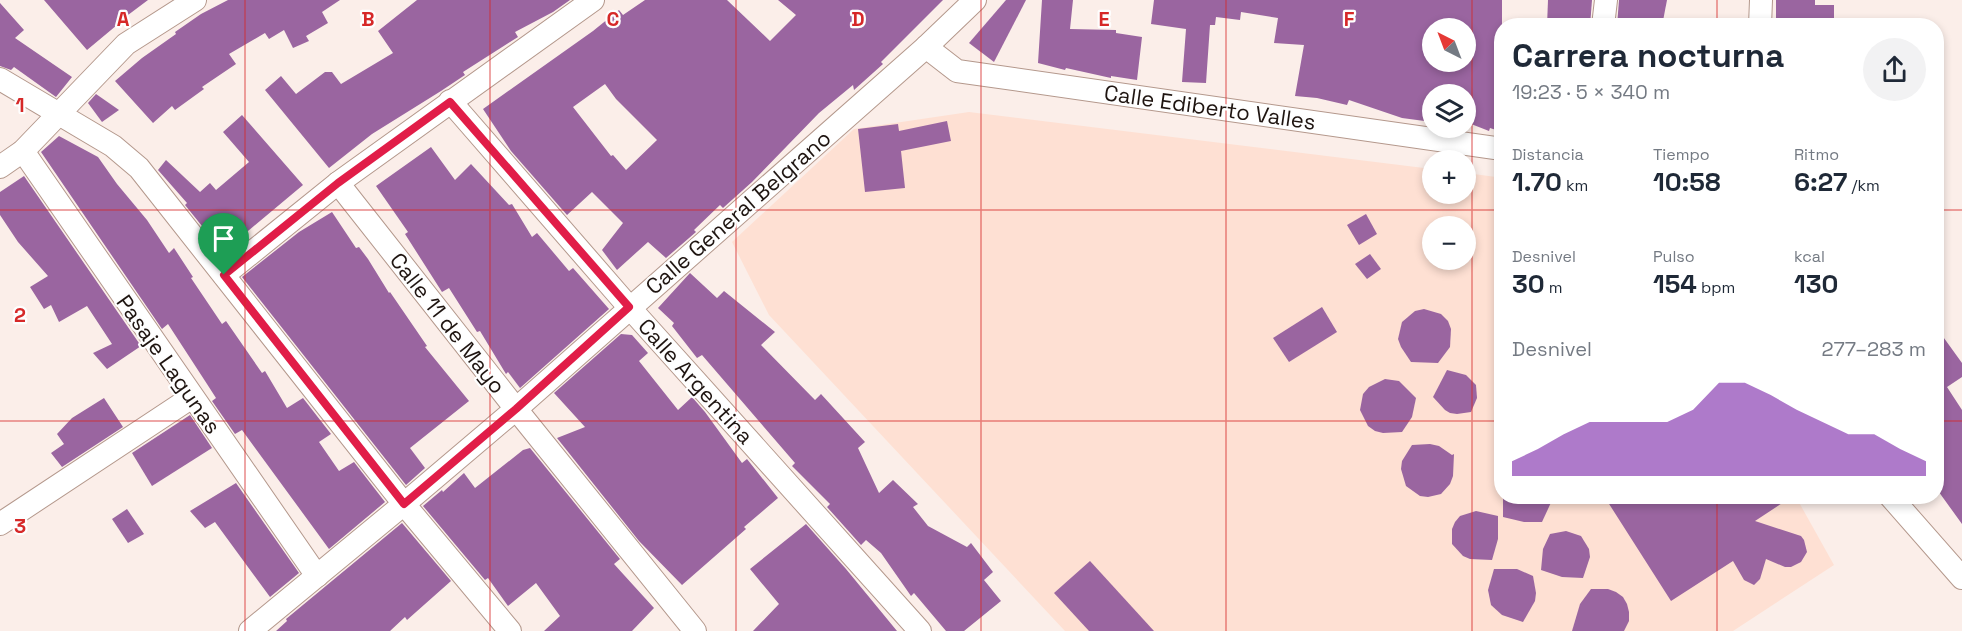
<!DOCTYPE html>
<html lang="es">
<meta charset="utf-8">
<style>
:root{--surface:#fff;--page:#f2f2f3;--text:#1f2937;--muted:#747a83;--accent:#8d42b4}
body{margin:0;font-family:"Space Grotesk",sans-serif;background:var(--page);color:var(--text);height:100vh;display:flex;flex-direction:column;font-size:22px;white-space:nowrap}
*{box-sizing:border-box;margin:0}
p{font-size:20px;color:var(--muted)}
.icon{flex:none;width:33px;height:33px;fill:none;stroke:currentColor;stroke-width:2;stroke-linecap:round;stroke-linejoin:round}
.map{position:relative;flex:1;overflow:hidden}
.drawer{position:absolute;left:1494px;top:18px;width:450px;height:486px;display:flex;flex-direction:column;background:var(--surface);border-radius:24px;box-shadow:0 3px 9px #0003}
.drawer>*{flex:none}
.needle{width:39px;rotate:318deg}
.fabs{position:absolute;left:1422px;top:18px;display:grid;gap:12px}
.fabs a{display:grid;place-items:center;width:54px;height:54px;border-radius:50%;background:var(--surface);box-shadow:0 3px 9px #0003;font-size:30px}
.pin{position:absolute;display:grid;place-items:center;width:51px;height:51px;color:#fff;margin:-62px -26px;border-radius:50% 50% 50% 0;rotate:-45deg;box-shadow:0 0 6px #0007}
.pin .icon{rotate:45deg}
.round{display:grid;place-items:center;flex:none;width:63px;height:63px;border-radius:32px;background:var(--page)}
.overview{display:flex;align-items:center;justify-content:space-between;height:102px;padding:0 18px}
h1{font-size:33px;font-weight:800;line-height:45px}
.stats{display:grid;grid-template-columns:repeat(3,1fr);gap:9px;height:102px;padding:6px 18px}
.stats div{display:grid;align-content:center}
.stats b{font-size:26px;font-weight:800}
.stats small{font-size:16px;font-weight:400}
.stats p{font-size:16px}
.chart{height:168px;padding:12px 18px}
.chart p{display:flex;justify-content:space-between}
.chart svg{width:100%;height:108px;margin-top:6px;fill:var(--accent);opacity:.7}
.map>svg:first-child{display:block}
</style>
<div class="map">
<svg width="1962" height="631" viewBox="0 0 1962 631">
<rect width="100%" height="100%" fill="#fbeee9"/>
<!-- built -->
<path fill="#fee0d3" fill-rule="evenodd" d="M969,112l463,57v25h34v-21l30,4 6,4v315l294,1 38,68 -101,66h-668l-296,-316 -37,-73 122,-113zM1432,226h34v34h-34z"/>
<!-- building -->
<g fill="#9a65a0" fill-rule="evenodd">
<path d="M44,0h104l-32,24 1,1 -30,25z"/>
<path d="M228,0h112l-18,12 6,11 -22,13 3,5 -16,7 -9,-18 -15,9 -4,-6 -36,21 7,10 -34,23 2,2 -29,21 -3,-4 -19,17 -38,-42 27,-23 34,-24 -1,-2 26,-18z"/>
<path d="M417,0h153l-17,12 -38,20 3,5 -55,35 2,3 -24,16 -69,43 -43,34 -64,-78 16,-14 15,18 29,-22h7l9,12 52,-31 -15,-22z"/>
<path d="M645,0h82l43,41 26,-26 -18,-15h165l-62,62 2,2 -29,26 -1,-5 -34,28 -67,69 -29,26 -3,-3 -26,25 2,2 -30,26 -18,-16 -31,28 -15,-20 21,-27 -31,-31 -25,23 -56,-64 -28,-42 110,-78 26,-21 4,5zM605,84l11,15 41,41 -31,30 -13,-15 -2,1 -38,-49z"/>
<path d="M1006,0h20l-32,62 -25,-19z"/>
<path d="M1042,0h31l-3,29 46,1v3l26,4 -5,43 -26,-4v2l-45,-10 -1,2 -27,-7z"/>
<path d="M1154,0h348v132l-12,-4 -1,3 -23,-9v-28h-34v28l-30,-4 -53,-18 -2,5 -30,-7 -22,-2 9,-51 -30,-2 4,-25 -37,-6 -1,8 -24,-3 -1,8h-5l-4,58 -24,-1 4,-53 -35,-5zM1432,28h34v34h-34z"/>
<path d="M1548,0h44l-2,26h-43z"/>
<path d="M1619,0h48l-5,26h-45z"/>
<path d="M1776,0h39v5h19v21h-58z"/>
<path d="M0,3l24,27 -9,8 57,39 -16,20 -42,-30 -3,3 -11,-4z"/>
<path d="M96,94l23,16 -17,12 -14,-19z"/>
<path d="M242,115l61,70 -80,67 -38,-47 2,-2 -29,-33 8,-10 34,32 10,-9 6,7 33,-28 -26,-30z"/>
<path d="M947,121l4,20 -50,10 4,37 -40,4 -7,-63 40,-5 1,7z"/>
<path d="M59,136l39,21 19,27 30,36 22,33 5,-5 19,29 -2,1 31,46 4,-3 36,52 3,-2 22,37 16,-10 28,36 -12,8 20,29 15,-9 31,40 -56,47 -87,-119 -7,4 -23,-33 4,-3 -9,-14 -39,-60 -6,5 -121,-177z"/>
<path d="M431,147l24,33 16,-16 38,41 3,-1 20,33 5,-4 32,38 4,-3 36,41 -89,79 -12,-16 -2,2 -26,-43 -3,1 -28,-44 -7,4 -37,-58 3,-2 -32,-46z"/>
<path d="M24,176l117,170 -34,23 -14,-16 19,-9 -25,-38 -28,16 -8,-17 -7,4 -14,-22 18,-11 -30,-34 -18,-27v-23z"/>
<path d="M332,212l24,36 3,-1 9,12 21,34 1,-1 37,54 -2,1 44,54 -59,47 15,20 -19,17 -164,-208 57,-45z"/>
<path d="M1366,214l11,20 -18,11 -12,-20z"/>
<path d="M1370,254l11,15 -14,10 -12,-15z"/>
<path d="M690,273l27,25 7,-7 51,41 -14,13 54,55 6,-6 44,48 -7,6 21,45 14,-13 25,24 -5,3 15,19 39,21 4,-4 22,29 -9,8 17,21 -37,30h-18l-32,-38 -3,3 -30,-43 -15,-13 -5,5 -34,-38 3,-3 -38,-38 3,-3 -93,-108 -5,3 -25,-32 2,-3 -16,-15z"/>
<path d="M1322,307l15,25 -48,30 -16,-24z"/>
<path d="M1424,309l17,5 7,7 3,8 -1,18 -12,16 -27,-1 -10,-15 -3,-8 4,-17 13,-11z"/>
<path d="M1936,327l26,36v14l-15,10 15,23v114l-26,-36z"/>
<path d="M621,334l11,1 16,18 -9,8 39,49 14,-13 13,15 37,51 5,-4 31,39 -34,29 2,2 -64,56 -43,-44 -82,-103 28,-11 -31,-34z"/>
<path d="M1447,370l19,5 10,10 1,13 -6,14 -14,2 -7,-1 -5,-3 -12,-13z"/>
<path d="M1385,379l14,2 17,17 -4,19 -10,15 -19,1 -8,-2 -7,-5 -8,-16 3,-16 6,-7z"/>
<path d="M104,398l19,29 -61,40 -11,-14 13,-9 -7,-10 15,-16z"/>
<path d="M190,415l22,33 -60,38 -20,-33z"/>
<path d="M1430,444l9,2 13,9 2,-1 -1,22 -3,8 -9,10 -13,3 -8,-1 -14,-10 -5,-17 1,-8 10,-16z"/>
<path d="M530,448l90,111 -6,5 40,44 -22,23h-88l16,-15 -24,-33 -28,23 -20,-28 -3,2 -62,-74 19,-16 1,2 21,-19 11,15 48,-38z"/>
<path d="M236,483l63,90 -29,24 -55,-75 -10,6 -15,-17z"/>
<path d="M1503,496h51l-12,26h-18l-21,-5z"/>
<path d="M1604,496h189l-38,25 46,15 3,4 3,12 -6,10 -10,5h-6l-19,-8 -6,20 -6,6 -10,-5 -11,-19 -62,40z"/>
<path d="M127,509l17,25 -16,9 -16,-24z"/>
<path d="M1476,511l22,5v23l-6,21 -22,-1 -7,-3 -11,-12v-15l3,-7 5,-6z"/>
<path d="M402,523l49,58 -44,39 -2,-3 -15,14h-114l11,-10 -1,-2z"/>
<path d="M806,524l40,45 51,62h-144l26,-27 -29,-35z"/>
<path d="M1566,531l15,5 8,13 1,8 -7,21 -21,-1 -21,-7 2,-21 7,-15z"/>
<path d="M1090,561l64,70h-65l-35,-38z"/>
<path d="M1494,569h23l16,7 3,17 -1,8 -12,21 -21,-7 -11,-10 -3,-15z"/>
<path d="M1591,589h17l8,3 7,5 4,7 2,8v9l-5,10h-52l8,-27z"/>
</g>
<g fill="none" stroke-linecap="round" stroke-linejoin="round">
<defs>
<g id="street">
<path d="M1603,26l3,-26"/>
<path d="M1760,26l1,-26"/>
<path d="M926,47l31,24 545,78"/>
<path d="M0,79l113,67 26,22 265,336 106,127"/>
<path d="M450,101l179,206 291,324"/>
<path d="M23,151l294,425"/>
<path d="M0,167l23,-16 103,-107 69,-44"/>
<path d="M338,183l178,226 179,222"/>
<path d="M224,275l114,-92 255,-183"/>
<path d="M1890,496l72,82"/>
<path d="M0,524l192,-127"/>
<path d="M250,631l154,-127 112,-95 410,-362 49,-47"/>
</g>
</defs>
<!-- street casing -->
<use href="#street" stroke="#b4988c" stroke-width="24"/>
<!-- street -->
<use href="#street" stroke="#fff" stroke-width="22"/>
</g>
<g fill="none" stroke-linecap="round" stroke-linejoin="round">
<defs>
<path id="route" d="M450,102l179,205 -113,102 -112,95 -180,-229 114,-92z"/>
</defs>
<!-- route casing -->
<use href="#route" stroke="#fff" stroke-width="12"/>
<!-- route -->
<use href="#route" stroke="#e11d48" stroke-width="8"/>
</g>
<!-- grid -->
<path fill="none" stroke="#d62828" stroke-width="1.5" stroke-opacity="0.55" d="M245,0v631M490,0v631M736,0v631M981,0v631M1226,0v631M1472,0v631M1717,0v26M0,210h1502M1936,210h26M0,421h1502M1936,421h26M1717,496v135"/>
<g text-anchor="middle" stroke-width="4.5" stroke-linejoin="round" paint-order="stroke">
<!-- street labels -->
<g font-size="22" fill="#1e1410" stroke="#fefefe">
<text transform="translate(1210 107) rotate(8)" y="8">Calle Ediberto Valles</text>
<text transform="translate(738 212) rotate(-41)" y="8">Calle General Belgrano</text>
<text transform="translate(448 323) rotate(52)" y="8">Calle 11 de Mayo</text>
<text transform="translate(169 364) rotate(55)" y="8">Pasaje Lagunas</text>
<text transform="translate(696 381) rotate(48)" y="8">Calle Argentina</text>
</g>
</g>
<g font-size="20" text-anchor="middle" font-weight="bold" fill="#d62828" stroke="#fefefe" stroke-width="4.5" stroke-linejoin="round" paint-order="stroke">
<text x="123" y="26">A</text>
<text x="368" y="26">B</text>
<text x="613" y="26">C</text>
<text x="858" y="26">D</text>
<text x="1104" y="26">E</text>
<text x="1349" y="26">F</text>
<text x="20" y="112">1</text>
<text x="20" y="322">2</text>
<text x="20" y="533">3</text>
</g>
</svg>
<div class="fabs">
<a><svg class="needle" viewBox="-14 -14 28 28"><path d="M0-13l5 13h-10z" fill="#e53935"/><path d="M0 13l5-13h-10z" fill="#747a83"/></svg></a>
<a><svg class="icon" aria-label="layers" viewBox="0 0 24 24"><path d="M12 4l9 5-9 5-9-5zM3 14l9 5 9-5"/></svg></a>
<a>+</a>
<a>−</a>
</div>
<div class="pin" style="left:224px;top:275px;background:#1e9e55"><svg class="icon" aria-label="arrive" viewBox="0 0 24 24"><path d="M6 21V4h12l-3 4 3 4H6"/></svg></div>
<section class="drawer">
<div class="overview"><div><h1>Carrera nocturna</h1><p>19:23 · 5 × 340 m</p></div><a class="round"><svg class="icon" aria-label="share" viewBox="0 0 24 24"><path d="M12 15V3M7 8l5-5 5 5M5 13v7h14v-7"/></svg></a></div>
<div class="stats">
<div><p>Distancia</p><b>1.70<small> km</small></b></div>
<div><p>Tiempo</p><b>10:58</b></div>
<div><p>Ritmo</p><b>6:27<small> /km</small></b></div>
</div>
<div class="stats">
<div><p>Desnivel</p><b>30<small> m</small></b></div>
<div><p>Pulso</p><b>154<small> bpm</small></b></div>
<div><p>kcal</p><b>130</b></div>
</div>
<div class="chart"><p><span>Desnivel</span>277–283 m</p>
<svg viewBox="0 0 160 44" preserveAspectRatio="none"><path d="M0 44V38L10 33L20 27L30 22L40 22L50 22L60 22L70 17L80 6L90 6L100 11L110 17L120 22L130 27L140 27L150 33L160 38V44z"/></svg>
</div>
</section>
</div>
